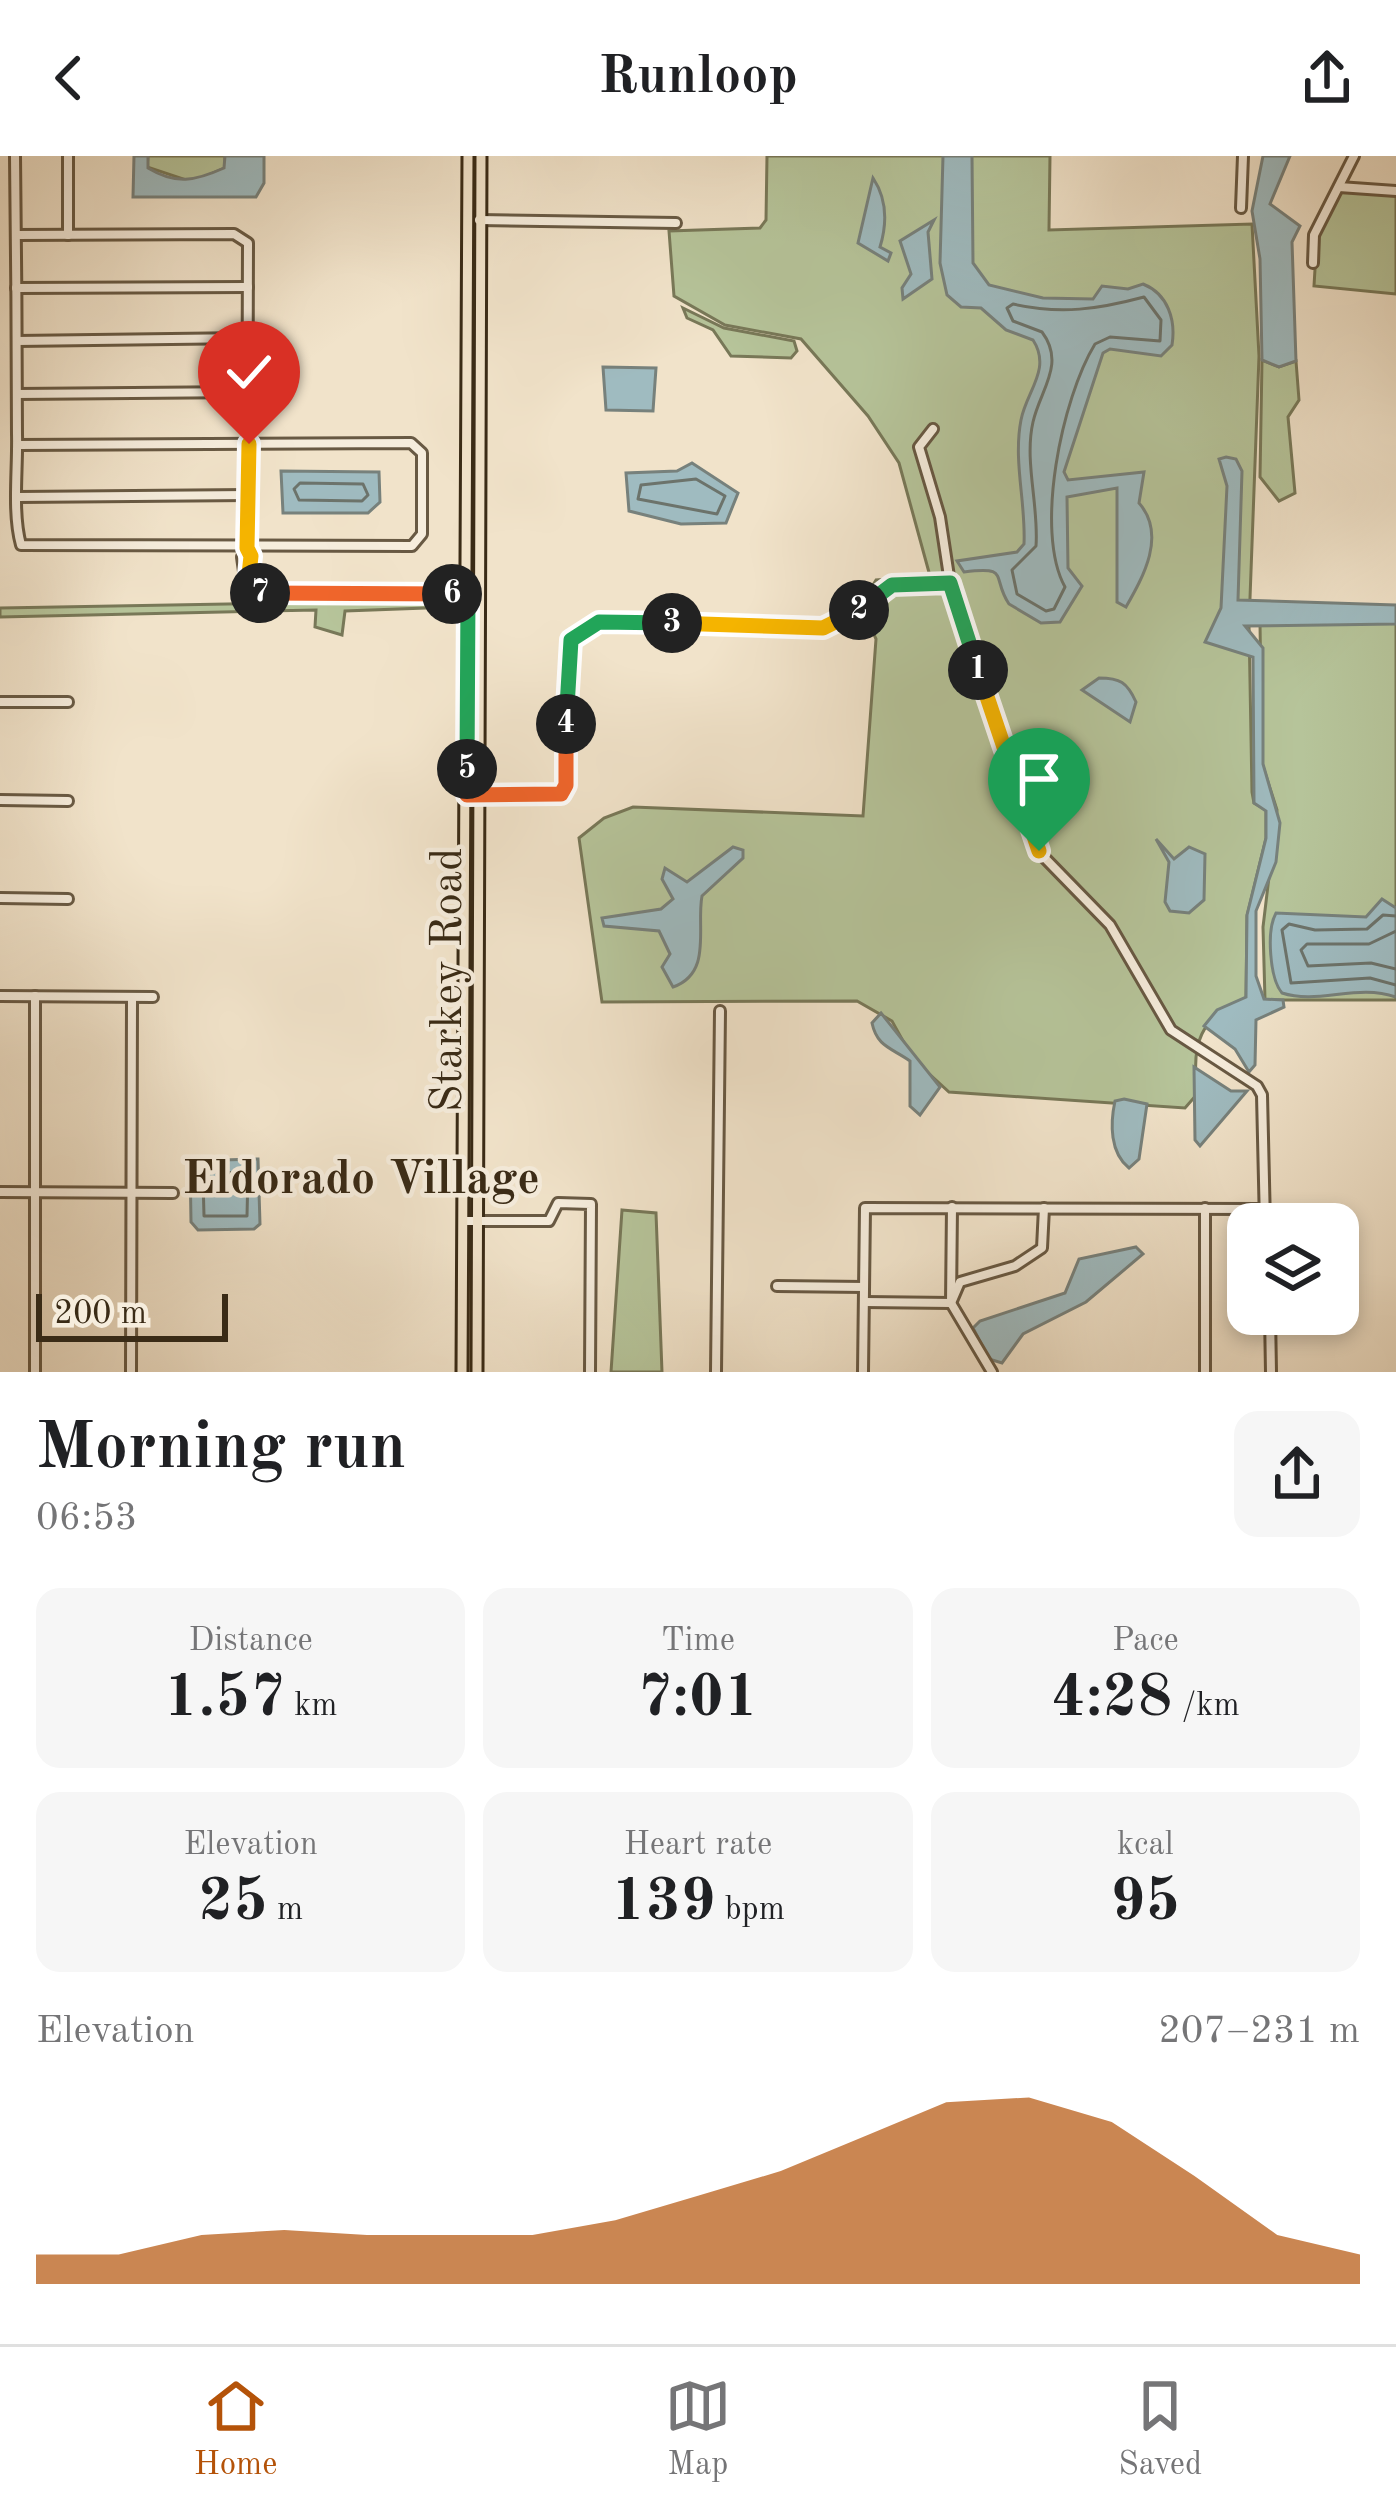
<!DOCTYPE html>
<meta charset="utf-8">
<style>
:root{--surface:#fff;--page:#f6f6f6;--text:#202124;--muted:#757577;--line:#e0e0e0;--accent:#b45309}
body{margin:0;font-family:"Old Standard TT",serif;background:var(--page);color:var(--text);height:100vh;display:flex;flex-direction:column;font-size:45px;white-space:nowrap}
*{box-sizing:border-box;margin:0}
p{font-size:39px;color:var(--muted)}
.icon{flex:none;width:66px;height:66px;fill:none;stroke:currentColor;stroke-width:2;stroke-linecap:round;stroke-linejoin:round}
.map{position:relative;height:1216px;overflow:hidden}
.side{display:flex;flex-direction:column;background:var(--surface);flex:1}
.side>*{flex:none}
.controls{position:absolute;left:1227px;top:1047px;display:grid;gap:24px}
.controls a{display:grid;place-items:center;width:132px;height:132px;border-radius:24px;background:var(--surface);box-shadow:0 6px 18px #0003;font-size:60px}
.scale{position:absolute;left:36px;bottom:30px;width:192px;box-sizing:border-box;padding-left:12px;border:6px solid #3a2b16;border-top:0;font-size:33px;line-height:42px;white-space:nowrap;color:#3a2b16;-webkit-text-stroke:9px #f6eddd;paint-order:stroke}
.pin{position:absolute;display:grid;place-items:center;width:102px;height:102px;color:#fff;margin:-123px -51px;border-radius:50% 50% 50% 0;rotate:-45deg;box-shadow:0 0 12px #0007}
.pin .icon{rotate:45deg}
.km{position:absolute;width:60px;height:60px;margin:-30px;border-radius:50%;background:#222;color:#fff;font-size:33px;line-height:60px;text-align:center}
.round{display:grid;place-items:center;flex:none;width:126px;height:126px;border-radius:24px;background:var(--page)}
.head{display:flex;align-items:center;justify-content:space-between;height:204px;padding:0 36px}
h1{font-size:66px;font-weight:600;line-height:90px}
.metrics{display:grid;grid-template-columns:repeat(3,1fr);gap:18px;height:204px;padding:12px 36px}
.metrics div{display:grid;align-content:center;border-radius:24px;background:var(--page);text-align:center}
.metrics b{font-size:60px;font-weight:600}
.metrics small{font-size:33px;font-weight:400}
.metrics p{font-size:33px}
.chart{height:336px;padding:24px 36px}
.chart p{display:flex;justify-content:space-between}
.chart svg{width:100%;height:216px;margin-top:12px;fill:var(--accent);opacity:.7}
header{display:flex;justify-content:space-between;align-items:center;height:156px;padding:0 36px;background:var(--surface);font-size:54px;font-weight:600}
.menu{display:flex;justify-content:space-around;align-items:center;height:168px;border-top:3px solid var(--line);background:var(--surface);font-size:33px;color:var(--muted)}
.menu a{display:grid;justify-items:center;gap:6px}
.menu .selected{color:var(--accent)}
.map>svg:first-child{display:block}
</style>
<header><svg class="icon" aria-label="back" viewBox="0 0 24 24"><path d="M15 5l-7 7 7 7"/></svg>Runloop<svg class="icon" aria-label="share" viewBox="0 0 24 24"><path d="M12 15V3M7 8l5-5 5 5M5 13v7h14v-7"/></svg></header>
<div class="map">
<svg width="1396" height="1216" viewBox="0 0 1396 1216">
<rect width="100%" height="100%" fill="#f1e3ca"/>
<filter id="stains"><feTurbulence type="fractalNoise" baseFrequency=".00167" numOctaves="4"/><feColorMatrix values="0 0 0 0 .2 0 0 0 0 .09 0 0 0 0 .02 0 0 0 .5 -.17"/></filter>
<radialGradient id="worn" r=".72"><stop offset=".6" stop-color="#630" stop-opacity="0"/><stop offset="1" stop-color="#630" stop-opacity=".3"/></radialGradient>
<!-- green -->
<g fill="#b6c49a" stroke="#787858" stroke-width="3">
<path d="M148,0h77v12l-33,14 -45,-15z"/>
<path d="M767,0h283l-1,74 203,-6 7,132 -10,269 3,167 2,11 12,7v28l-19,78 -1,82c-46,19 -56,46 -48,95l-13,15 -236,-16 -36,-33 -21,-38 -35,-20 -255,1 -23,-164 25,-20 29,-11 230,9 13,-177c-11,-23 -15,-38 0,-59l54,-4 -31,-113 -31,-47 -67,-77 -76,-14 -51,-29 -5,-65 91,-3 6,-8z"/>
<path d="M1340,35l56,3v100l-82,-8 3,-50z"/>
<path d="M683,152l41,20 70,13 3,10 -6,7 -60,-2 -18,-26 -26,-12z"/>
<path d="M1262,204l17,7 17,-6 3,39 -11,17 7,76 -16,8 -19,-24z"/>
<path d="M452,444v7l-107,4 -3,24 -27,-8 1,-17 -316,7v-9z"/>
<path d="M1396,466v378h-131l-2,-73 14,-117 -15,-47 -2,-140z"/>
<path d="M622,1054l34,3 6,159h-51z"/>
</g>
<!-- water -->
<g fill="#9fbbc0" stroke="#77817c" stroke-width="3">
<path d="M134,0h14v12c28,17 47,13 76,0l1,-12h39v27l-8,14h-123z"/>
<path d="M943,0h29l1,107 16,22 54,13 50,1 9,-13 26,3 15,-5c25,10 33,36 29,61l-11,11 -51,-7 -7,4 -39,119 4,8 76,-8 -5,31c28,32 4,74 -13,104l-9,-5v-114l-50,9 1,71 14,18 -22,36 -19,1 -32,-19c-18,-27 2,-38 -45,-32l-7,-11 60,-9 7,-8c2,-41 -11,-83 -3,-124 5,-28 31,-51 12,-80l-27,-10 -25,-22 -20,-1 -14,-12 -7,-32z"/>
<path d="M1263,0h27l-20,48 30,22 -8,16 4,119 -17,6 -17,-7 -2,-101 -8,-48z"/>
<path d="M873,22c14,21 14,46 7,69l11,6 -3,8 -30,-18z"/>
<path d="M934,64l-6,12 4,47 -29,20 -1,-11 9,-14 -11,-33z"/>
<path d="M603,211l53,1 -3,43 -47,-1z"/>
<path d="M1226,301l10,2 6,12 -4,129 158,5v19l-151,2 18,22v116l17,59 -4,39 -20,49v65l8,23 19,1 1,7 -28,13 -1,45 -6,7 -14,-23 -31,-23 13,-16 29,-13 1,-82 19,-77v-27l-12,-8 -1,-146 -48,-15 16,-34 6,-122 -8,-27z"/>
<path d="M692,307l46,30 -12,30 -45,1 -52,-13 -3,-38 51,-2z"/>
<path d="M281,315l98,1 1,30 -12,11h-85z"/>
<path d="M1099,522c21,0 28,4 37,24l-6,20 -48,-32z"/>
<path d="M1156,683l18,20 15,-12 16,7 -1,46 -15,13 -19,-2 -5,-9 4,-40z"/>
<path d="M733,691l10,3v8l-41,38c-6,31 11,77 -29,91l-11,-20 8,-13 -11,-23 -55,-5 -2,-8 59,-9 12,-10 -11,-20 3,-11 22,14z"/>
<path d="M1382,743l14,9v89c-39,-14 -77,8 -114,-4 -12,-14 -16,-62 -6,-80l90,4z"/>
<path d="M881,857l59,74 -20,28 -10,-9v-45c-18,-13 -33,-14 -38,-38z"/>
<path d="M1194,911l37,24h16l-47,55 -5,-6z"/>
<path d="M1124,943l23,5 -8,55 -10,9c-19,-15 -19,-44 -14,-67z"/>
<path d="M258,1003l2,65 -6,5 -56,1 -7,-8 -1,-61z"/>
<path d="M1136,1091l7,7 -57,48 -63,32 -21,29 -13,-4 -16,-31 7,-7 85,-28 14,-34z"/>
</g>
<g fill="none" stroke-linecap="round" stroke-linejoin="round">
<!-- shore -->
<g stroke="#6c736b" stroke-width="3">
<path d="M1144,141l17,23 -1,21 -50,-4 -15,7c-33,54 -61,187 -30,243l-11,22 -8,2 -29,-17 -5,-24 24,-24c3,-40 -12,-85 -3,-124 7,-32 33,-58 9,-90l-29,-11 -6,-13 6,-4c48,11 86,5 131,-7z"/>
<path d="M696,323l29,17 -8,18 -79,-15 3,-14z"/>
<path d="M300,327l63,1 5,11 -6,6 -63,-1 -5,-11z"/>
<path d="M1396,760l-13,-1 -16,14 -52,1 -26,-6 -7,6 9,53 79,-5 26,7"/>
<path d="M1396,775l-27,13h-62l-6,6 7,16 63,-3 25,6"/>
<path d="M208,1016l40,1 -1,43h-43l-1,-38z"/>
</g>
<defs>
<g id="minor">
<path d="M15,0c1,93 2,185 2,278 1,35 -5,78 4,111l391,1 10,-12v-81l-11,-10 -393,2"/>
<path d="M68,0v79"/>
<path d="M1339,31l57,4"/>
<path d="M1241,52l2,-52"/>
<path d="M479,64l197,3"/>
<path d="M16,79l218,-1 14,9 -1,305 4,9 -4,36"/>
<path d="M1313,107l1,-28 40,-79"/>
<path d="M16,132l232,-1"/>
<path d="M17,185l231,-3"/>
<path d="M17,238l231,-2"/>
<path d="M933,273l-14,18 21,70 10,66"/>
<path d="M18,341l231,-2"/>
<path d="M246,393l-4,8 5,36"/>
<path d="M247,437l221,1"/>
<path d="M0,546h68"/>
<path d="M467,639l94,-1 5,-9 1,-129c3,-14 7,-23 21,-29 36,-18 187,-1 235,0l20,-5 50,-37 57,-2 89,269 71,73 61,105 86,56 5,9 3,129"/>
<path d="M0,644l68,1"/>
<path d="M0,742l68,1"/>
<path d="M0,840l153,1"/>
<path d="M35,840v376"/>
<path d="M0,1036l173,1"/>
<path d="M952,1051l-1,96 41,69"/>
<path d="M1205,1052v164"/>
<path d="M463,1065h86l9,-18 33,1 -1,168"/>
<path d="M777,1130l87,1"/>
<path d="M865,1146l86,1 9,-21 55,-16 27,-18 2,-40"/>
<path d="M1270,1158l1,58"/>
<path d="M131,1216l1,-371"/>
<path d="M716,1216l4,-361"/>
<path d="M863,1216l2,-164 399,1"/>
</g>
<g id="major">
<path d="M462,1216l6,-1216"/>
<path d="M477,1216l4,-1216"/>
</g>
</defs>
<!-- minor casing -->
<use href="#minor" stroke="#685943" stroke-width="14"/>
<!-- major casing -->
<use href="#major" stroke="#3a2b16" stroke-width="15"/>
<!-- minor -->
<use href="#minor" stroke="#f6eddd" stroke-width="8"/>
<!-- major -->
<use href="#major" stroke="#f1e3ca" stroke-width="9"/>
</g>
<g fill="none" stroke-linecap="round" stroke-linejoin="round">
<defs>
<path id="split-1" d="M978,514l61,181"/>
<path id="split-2" d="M859,454l33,-25 58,-2 28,87"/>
<path id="split-3" d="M672,467l151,5 36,-18"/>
<path id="split-4" d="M566,568l5,-84 28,-18 73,1"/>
<path id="split-5" d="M467,613v26l94,-1 5,-9v-61"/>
<path id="split-6" d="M452,438h16l-1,175"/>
<path id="split-7" d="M260,437l192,1"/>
<path id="split-8" d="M249,288l-2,104 4,8 -4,37h13"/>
</defs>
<!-- split-1 casing -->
<use href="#split-1" stroke="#fff" stroke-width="24"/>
<!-- split-2 casing -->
<use href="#split-2" stroke="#fff" stroke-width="24"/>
<!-- split-3 casing -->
<use href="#split-3" stroke="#fff" stroke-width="24"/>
<!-- split-4 casing -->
<use href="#split-4" stroke="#fff" stroke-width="24"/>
<!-- split-5 casing -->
<use href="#split-5" stroke="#fff" stroke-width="24"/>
<!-- split-6 casing -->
<use href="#split-6" stroke="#fff" stroke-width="24"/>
<!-- split-7 casing -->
<use href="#split-7" stroke="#fff" stroke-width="24"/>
<!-- split-8 casing -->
<use href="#split-8" stroke="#fff" stroke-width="24"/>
<!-- split-1 -->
<use href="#split-1" stroke="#f5b400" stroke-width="15"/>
<!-- split-2 -->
<use href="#split-2" stroke="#22a559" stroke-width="15"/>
<!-- split-3 -->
<use href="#split-3" stroke="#f5b400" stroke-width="15"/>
<!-- split-4 -->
<use href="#split-4" stroke="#22a559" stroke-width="15"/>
<!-- split-5 -->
<use href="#split-5" stroke="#f0652b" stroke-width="15"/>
<!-- split-6 -->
<use href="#split-6" stroke="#22a559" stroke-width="15"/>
<!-- split-7 -->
<use href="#split-7" stroke="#f0652b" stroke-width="15"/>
<!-- split-8 -->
<use href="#split-8" stroke="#f5b400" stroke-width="15"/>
</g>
<g text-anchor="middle" stroke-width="9" stroke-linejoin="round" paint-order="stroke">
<!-- street labels -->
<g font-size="45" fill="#3a2b16" stroke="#f6eddd">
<text transform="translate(445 824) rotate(-90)" y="16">Starkey Road</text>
</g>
<!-- neighbourhood labels -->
<g font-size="48" font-weight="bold" fill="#3a2b16" stroke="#f6eddd">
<text x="361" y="1037">Eldorado Village</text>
</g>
</g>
<rect width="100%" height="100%" filter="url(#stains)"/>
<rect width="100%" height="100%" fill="url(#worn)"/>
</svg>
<div class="controls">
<a><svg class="icon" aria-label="layers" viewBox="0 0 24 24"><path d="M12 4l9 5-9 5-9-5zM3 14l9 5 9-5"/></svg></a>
</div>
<div class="scale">200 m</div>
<div class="pin" style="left:1039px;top:695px;background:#1e9e55"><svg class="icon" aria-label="arrive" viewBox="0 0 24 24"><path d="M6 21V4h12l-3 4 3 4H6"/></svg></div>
<div class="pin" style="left:249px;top:288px;background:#d93025"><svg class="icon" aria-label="check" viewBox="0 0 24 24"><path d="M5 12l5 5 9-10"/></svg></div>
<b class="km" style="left:978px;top:514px">1</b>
<b class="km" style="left:859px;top:454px">2</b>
<b class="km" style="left:672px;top:467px">3</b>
<b class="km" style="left:566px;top:568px">4</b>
<b class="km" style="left:467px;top:613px">5</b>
<b class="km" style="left:452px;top:438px">6</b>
<b class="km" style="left:260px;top:437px">7</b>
</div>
<section class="side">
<div class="head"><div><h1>Morning run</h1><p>06:53</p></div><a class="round"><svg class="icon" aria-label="share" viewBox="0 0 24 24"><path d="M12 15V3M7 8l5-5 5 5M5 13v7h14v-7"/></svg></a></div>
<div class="metrics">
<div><p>Distance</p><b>1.57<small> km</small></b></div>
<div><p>Time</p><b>7:01</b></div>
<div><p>Pace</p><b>4:28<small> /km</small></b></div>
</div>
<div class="metrics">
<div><p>Elevation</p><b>25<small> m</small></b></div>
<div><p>Heart rate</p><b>139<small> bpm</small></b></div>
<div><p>kcal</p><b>95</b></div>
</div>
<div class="chart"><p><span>Elevation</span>207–231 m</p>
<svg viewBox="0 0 160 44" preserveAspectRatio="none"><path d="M0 44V38L10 38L20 34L30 33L40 34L50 34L60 34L70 31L80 26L90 21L100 14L110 7L120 6L130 11L140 22L150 34L160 38V44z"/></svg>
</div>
</section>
<nav class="menu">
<a class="selected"><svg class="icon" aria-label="home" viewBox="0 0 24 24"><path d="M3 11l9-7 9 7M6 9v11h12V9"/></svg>Home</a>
<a><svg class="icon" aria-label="map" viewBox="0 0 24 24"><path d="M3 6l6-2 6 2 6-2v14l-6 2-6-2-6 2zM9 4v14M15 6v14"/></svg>Map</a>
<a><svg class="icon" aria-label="saved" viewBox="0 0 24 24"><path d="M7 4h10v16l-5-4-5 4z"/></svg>Saved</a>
</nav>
